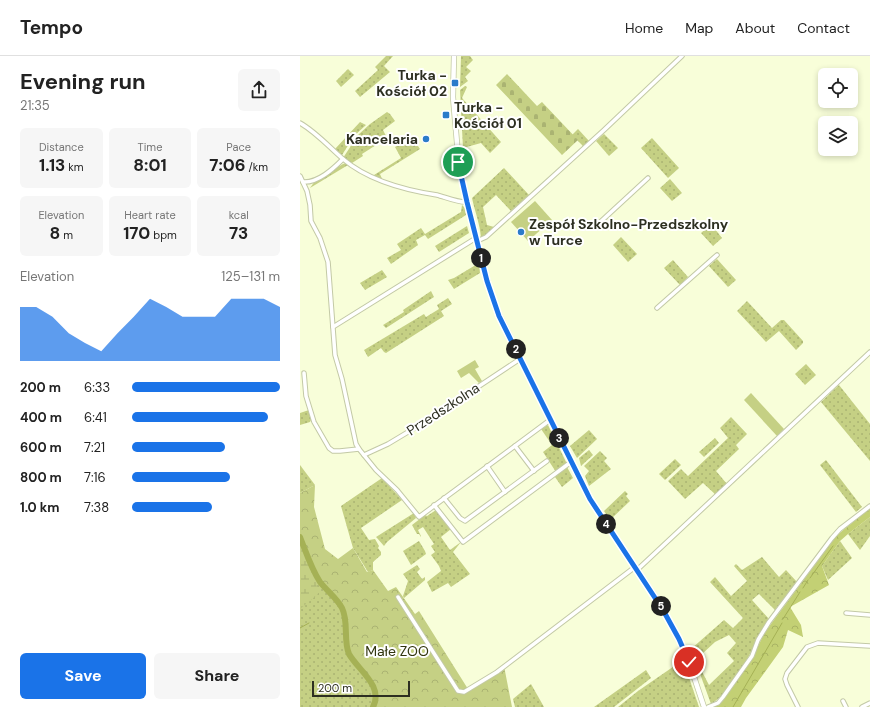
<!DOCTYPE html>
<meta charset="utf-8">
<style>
:root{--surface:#fff;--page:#f6f6f6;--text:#222;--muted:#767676;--line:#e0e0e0;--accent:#1a73e8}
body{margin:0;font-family:"DM Sans",sans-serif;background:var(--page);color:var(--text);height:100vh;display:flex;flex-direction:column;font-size:15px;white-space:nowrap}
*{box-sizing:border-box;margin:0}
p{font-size:13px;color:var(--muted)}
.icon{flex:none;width:22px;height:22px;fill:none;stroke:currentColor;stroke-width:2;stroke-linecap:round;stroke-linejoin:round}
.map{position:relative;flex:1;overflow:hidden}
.side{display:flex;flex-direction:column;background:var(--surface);width:300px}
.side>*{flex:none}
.fabs{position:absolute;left:518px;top:12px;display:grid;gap:8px}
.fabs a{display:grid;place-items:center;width:40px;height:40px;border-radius:6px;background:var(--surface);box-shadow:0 2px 6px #0003;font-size:20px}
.scale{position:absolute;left:12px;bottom:10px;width:98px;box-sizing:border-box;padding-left:4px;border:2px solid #2d2f21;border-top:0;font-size:11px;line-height:14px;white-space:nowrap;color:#2d2f21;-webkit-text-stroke:3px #fff;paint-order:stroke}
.pin{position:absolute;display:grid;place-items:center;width:34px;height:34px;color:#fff;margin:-17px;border:2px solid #fff;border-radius:50%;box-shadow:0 1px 4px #0007}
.km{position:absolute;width:20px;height:20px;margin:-10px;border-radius:50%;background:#222;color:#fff;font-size:11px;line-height:20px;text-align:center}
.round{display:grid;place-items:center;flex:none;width:42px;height:42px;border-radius:6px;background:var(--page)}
.summary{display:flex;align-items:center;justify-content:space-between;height:68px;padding:0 20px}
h1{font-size:22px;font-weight:700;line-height:30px}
.metrics{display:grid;grid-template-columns:repeat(3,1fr);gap:6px;height:68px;padding:4px 20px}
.metrics div{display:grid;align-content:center;border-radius:6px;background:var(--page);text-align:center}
.metrics b{font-size:17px;font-weight:700}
.metrics small{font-size:11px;font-weight:400}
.metrics p{font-size:11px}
.chart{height:112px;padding:8px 20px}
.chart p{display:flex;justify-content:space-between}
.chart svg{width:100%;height:72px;margin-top:4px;fill:var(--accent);opacity:.7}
.action{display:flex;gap:8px;margin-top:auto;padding:8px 20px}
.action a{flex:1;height:46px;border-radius:6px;background:var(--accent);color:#fff;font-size:16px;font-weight:700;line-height:46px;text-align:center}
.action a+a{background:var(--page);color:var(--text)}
ul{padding:0 20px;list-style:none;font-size:13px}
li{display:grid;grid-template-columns:64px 48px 1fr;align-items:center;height:30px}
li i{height:10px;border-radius:5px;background:var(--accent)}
header{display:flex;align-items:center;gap:24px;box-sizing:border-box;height:56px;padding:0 20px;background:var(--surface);border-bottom:1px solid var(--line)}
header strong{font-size:19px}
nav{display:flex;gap:22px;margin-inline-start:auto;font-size:14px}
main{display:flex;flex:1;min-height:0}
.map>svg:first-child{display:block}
</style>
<header>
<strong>Tempo</strong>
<nav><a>Home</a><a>Map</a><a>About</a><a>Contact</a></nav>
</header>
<main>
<section class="side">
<div class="summary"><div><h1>Evening run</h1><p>21:35</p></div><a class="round"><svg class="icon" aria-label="share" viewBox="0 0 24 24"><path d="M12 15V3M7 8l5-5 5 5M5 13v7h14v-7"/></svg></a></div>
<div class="metrics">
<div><p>Distance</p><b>1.13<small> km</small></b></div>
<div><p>Time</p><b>8:01</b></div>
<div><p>Pace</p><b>7:06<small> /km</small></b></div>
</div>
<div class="metrics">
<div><p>Elevation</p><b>8<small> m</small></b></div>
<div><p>Heart rate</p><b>170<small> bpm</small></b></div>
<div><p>kcal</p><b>73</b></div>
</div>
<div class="chart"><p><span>Elevation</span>125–131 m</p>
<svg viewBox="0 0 160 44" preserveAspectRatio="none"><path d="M0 44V11L10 11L20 17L30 27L40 33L50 38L60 27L70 17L80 6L90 11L100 17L110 17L120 17L130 6L140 6L150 6L160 11V44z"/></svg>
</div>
<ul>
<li><b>200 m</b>6:33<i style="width:100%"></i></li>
<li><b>400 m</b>6:41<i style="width:92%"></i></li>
<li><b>600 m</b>7:21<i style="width:63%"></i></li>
<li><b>800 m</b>7:16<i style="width:66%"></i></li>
<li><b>1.0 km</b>7:38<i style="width:54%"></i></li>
</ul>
<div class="action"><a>Save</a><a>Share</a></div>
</section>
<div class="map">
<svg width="570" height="651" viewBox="0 0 570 651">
<defs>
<pattern id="grass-dots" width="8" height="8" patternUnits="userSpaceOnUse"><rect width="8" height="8" fill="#c5d084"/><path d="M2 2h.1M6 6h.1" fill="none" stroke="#aab372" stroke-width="1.8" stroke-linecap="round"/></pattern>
<pattern id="forest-crowns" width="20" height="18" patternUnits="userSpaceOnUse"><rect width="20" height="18" fill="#c3d074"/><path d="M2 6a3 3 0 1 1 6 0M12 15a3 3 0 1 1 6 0" fill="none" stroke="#a8b364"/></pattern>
<pattern id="wetland-marsh" width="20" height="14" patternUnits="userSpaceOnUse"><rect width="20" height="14" fill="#c5d084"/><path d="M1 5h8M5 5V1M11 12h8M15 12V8" fill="none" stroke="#aab372"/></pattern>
<pattern id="cemetery-stones" width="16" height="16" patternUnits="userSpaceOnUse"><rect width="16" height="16" fill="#c5d084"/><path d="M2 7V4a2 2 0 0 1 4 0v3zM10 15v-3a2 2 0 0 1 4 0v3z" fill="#aab372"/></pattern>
<pattern id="park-crowns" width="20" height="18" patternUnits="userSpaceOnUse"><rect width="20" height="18" fill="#c5d084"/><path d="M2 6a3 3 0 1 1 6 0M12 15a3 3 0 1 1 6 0" fill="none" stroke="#aab372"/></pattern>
</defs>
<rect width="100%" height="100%" fill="#f8fed9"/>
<!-- grass -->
<g fill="url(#grass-dots)">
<path d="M86,0h7l-9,10 6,6 -30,25 -5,-6 23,-21 -3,-3z"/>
<path d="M161,0h9l3,4 -7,7 5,4 -6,6 3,4 -8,6z"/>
<path d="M48,13l6,6 -13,12 -5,-6z"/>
<path d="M165,30l2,1 -5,11 39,44 -11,11 -9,-10 -18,5 -3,-58z"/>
<path d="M87,56l3,2 5,7 -12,9 4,8 -25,16 1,2 -11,7 -9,-5 15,-23 12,-11z"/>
<path d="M60,66l6,3 -12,11 -12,19 -7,-6z"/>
<path d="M278,73l11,12 -6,5 -11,-11z"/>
<path d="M304,78l14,14 -9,8 -13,-15z"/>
<path d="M112,81l8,12 -40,25 2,5 -8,-3v-1l27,-17 -6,-11z"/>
<path d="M352,82l27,30 -11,10 -27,-30z"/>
<path d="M46,107l2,2 -38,23 5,-7 28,-17z"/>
<path d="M204,112l25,27 -18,16 -15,-16 -13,12 4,18 7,2 -13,11c-1,-14 -6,-26 -9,-40z"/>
<path d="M370,123l12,14 -10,8 -12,-13z"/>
<path d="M162,149l3,3 1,7 -38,24 -3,-4 -9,5 2,5 -27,19 -4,-6 14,-8 -4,-6 24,-16 4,6 36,-22z"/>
<path d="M411,168l11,14 -9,8 -12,-13z"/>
<path d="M167,170l2,7 -30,19 -4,-6z"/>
<path d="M321,181l16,17 -9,8 -15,-17z"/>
<path d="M417,203l19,21 -8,7 -19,-21z"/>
<path d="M373,204l15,17 -8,8 -16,-17z"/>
<path d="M179,207l1,10 -26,16 -6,-9 6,-2z"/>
<path d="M82,214l5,7 -22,13 -5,-7z"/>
<path d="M131,235l3,6 -48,31 -3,-3 21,-13 -1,-2z"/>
<path d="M148,242l4,6 -11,7 3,5 -58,37 -2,-1 -3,-4 -13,9 -4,-7 60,-36 2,3 13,-8 -2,-4z"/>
<path d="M447,245l25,27 9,-8h3l19,21v2l-7,7 -17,-19 -13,11 -29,-31z"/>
<path d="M506,308l10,11 -11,10 -10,-11z"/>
<path d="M539,329l31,39v37l-49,-59z"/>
<path d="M9,354l2,10 -1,2 -10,3v-12z"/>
<path d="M431,361l16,17 -11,11 3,4 -23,22 11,13 -11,11 -13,-12 -18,16 -17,-18 13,-12 7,7 40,-38 -8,-10z"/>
<path d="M248,369l19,39 -11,8 -13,-20 9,-7 -11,-16z"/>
<path d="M289,374l8,9 -20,19 -7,-12z"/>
<path d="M415,382l4,5 -15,14 -5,-5z"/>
<path d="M289,394l4,5 -12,11 -2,-8z"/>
<path d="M300,395l7,7 -3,3 7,8 -22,17 -4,-10 4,-5 -5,-5z"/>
<path d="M375,403l6,6 -16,15 -6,-6z"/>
<path d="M526,404l36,47 -6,5 -36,-47z"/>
<path d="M0,409l15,20 -15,8z"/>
<path d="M267,411l6,11 -11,9 -7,-10z"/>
<path d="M82,422l20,22 -41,28 8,12 6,-1 4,7 -1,2 3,4v3l-8,7v8l-5,2 -15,-24 -12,-42z"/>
<path d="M325,435l3,3 -2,2 4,5 -20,19 -6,-9z"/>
<path d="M136,454l15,19 -10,8 9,13 11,-8 -8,10 17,22 -19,13 -3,-4 -16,9 -5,-10 14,-11 -2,-5 -8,-11 4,-3 -4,-6 3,-2 -11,-17 -5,3 3,6v1l-2,-3h-2l-5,-9 13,-10 2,1z"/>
<path d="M114,457l2,5 -29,24 -3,4 -7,-8 -1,-1z"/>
<path d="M570,461v19l-10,14 -12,-16z"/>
<path d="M0,481l7,18 35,53c4,13 2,35 7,46 8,16 35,32 24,53h-73z"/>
<path d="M119,485l6,10 1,3 -15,11 -8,-14z"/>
<path d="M540,485l12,17 -24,22 -6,-14z"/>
<path d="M462,501l17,20 7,-7 11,12 -22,28 -16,-16 -7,6 17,19c-15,25 -33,70 -58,85l-16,-44 4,-2v2l-2,2 12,23 25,-24 -7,-8 9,-10 -7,-8 -14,7 -13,12 -8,4 -3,-9 33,-29 9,8 10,-10 -33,-36 5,-5 16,19 16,-15 -13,-15 2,-2 6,6z"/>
<path d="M117,509l3,4 -3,3 5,7 3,-2v3l-21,18 -1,-2 5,-15 -5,-7z"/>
<path d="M383,604l16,47h-81l20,-16z"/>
<path d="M346,614l5,8 -37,29h-20z"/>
<path d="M231,628l13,23h-29l-2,-8z"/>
</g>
<!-- forest -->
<path fill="url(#forest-crowns)" d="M570,452v9l-22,17 -8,7 -18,25 7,19 -39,22 11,18 2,12 -15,-7 -5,17 -37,51 -5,9h-29l9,-6 34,-49 10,-20 71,-96z"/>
<!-- wetland -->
<path fill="url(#wetland-marsh)" d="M0,481l14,33 4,24 -18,15z"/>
<!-- cemetery -->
<path fill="url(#cemetery-stones)" d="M207,18l30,32 5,-4 36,38 -16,15 -66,-70z"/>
<!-- park -->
<path fill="url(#park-crowns)" d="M15,429l-1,22 11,42 13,10 15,-11 14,24 6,-2 15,21 8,-4 19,27 4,-3 49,78 36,-23 8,41h-139l2,-7 -1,-12 -25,-34 -5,-39 -2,-7 -22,-26 -13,-27 -7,-18v-44z"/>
<!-- garden -->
<g fill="#c5d084">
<path d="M235,145l17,19 -24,21 -17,-19z"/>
<path d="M175,304l4,7 -4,2 7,12 -3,2 -10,-10 -8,5 -4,-7z"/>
<path d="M451,337l33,36 -7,7 -33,-36z"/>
</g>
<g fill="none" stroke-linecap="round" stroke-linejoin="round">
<!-- stream -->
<g stroke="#a5b155" stroke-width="1">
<path d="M510,522l23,-32"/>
<path d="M503,532l5,-8"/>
<path d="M483,563l17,-27"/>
<path d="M0,572l9,-5"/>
<path d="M433,651l49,-84"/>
</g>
<!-- river -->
<path stroke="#a5b155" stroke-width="6" d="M0,481c6,15 11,31 20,45 7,9 17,16 22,26 7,14 1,32 7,46 9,16 35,32 24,53"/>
<defs>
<g id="minor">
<path d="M0,67c16,9 29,24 43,36 26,22 61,31 94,36 8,2 22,8 30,7"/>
<path d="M0,120l7,15 3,14 1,16 9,17 8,24 7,93 7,24 14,65 3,5 17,21 21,20 22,27 131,-97"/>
<path d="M3,126c15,1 30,-13 40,-23"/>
<path d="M297,169l51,-47"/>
<path d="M177,185l9,-4 118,-107 78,-74"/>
<path d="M357,252l60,-53"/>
<path d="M33,271l143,-89"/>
<path d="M4,317l2,23 8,26 15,26 4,3h7l19,-2"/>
<path d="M215,390l19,25"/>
<path d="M64,399l24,-11 40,-24 92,-61"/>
<path d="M187,410l18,26"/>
<path d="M144,442l16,20 5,3 82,-60"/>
<path d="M134,449l29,37 108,-80"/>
<path d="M337,514l233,-218"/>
<path d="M98,541l60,94 6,1 33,-20 138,-105"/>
<path d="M546,557l24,2"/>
<path d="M543,645l3,6"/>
<path d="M408,651l10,-4 5,-6 29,-41 6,-16 11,-18 63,-84 8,-9 30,-23"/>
<path d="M498,651l-11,-22 -2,-6 2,-6 20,-26 11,-4 52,3"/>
<path d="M562,651l8,-4"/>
</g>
<path id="major" d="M154,0l-1,41 6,69 24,99 12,41 95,193 68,102 14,24 17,37 15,45"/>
</defs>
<!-- minor casing -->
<use href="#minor" stroke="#c3c9a6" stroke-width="5.5"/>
<!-- major casing -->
<use href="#major" stroke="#c3c9a6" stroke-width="6"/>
<!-- minor -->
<use href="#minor" stroke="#fff" stroke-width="3.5"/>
<!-- major -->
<use href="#major" stroke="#fff" stroke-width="4.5"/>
</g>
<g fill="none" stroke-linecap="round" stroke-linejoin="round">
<defs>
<path id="route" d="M158,106l9,40 20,79 12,35 91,183 73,111 16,29 10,23"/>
</defs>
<!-- route casing -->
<use href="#route" stroke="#fff" stroke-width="8"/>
<!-- route -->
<use href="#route" stroke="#1a73e8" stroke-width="5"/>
</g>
<!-- markers -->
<g fill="#2b7bca" stroke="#fff" stroke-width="1.5">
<rect x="151" y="23" width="8" height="8" rx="2"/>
<rect x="142" y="55" width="8" height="8" rx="2"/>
<circle cx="126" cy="83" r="4"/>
<circle cx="221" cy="176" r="4"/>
</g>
<g text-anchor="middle" stroke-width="4" stroke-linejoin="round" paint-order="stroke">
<!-- poi labels -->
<g font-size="14" font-weight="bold" fill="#2d2f21" stroke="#fff" text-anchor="end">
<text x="147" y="24">Turka -<tspan x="147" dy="16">Kościół 02</tspan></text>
<text x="154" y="56" text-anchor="start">Turka -<tspan x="154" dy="16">Kościół 01</tspan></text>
<text x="118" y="88">Kancelaria</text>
<text x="229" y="173" text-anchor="start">Zespół Szkolno-Przedszkolny<tspan x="229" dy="16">w Turce</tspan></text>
</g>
<!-- street labels -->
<g font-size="14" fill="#2d2f21" stroke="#fff">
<text transform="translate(143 353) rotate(-33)" y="5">Przedszkolna</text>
</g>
<!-- park labels -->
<g font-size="14" fill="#32360f" stroke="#fff">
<text x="97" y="600">Małe ZOO</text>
</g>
</g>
</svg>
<div class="fabs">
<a><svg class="icon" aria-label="locate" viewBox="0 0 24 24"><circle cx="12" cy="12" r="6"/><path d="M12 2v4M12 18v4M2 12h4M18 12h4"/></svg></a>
<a><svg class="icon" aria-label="layers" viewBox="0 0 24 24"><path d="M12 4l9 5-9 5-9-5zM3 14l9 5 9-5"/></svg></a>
</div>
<div class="scale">200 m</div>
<div class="pin" style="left:158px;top:106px;background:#1e9e55"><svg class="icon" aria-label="arrive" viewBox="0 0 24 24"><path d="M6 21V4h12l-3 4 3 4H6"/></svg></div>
<div class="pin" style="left:389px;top:606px;background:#d93025"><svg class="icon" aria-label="check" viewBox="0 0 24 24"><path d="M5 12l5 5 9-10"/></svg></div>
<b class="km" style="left:181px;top:202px">1</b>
<b class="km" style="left:216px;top:293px">2</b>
<b class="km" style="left:259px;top:382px">3</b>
<b class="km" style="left:306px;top:468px">4</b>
<b class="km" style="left:361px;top:550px">5</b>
</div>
</main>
